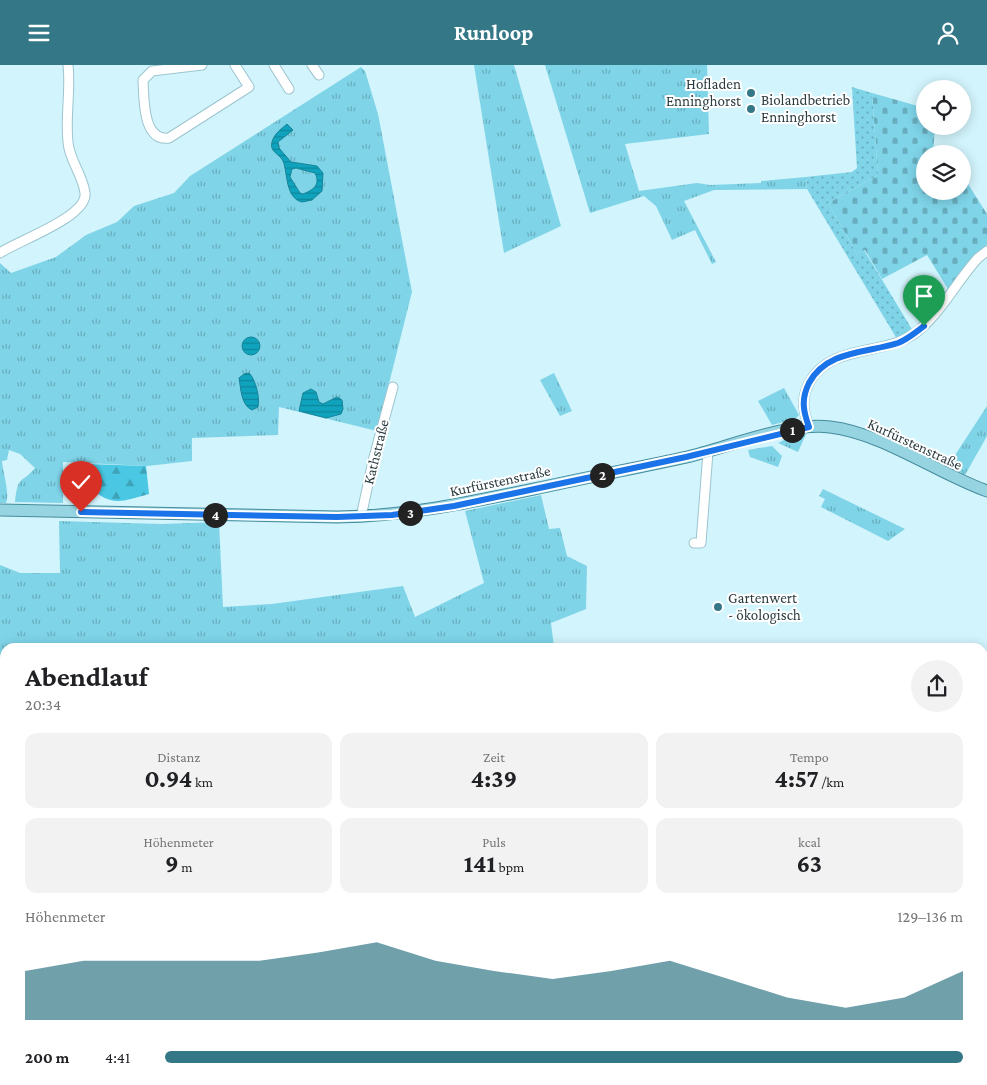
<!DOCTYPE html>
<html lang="de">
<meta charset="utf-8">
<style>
:root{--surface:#fff;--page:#f2f2f2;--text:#202124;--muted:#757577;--accent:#347887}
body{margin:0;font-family:"Crimson Pro",serif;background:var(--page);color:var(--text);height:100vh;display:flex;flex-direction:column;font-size:19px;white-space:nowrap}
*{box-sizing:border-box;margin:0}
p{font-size:16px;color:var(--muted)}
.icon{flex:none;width:28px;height:28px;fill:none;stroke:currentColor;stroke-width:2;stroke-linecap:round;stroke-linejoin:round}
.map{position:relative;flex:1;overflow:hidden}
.side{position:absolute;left:0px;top:578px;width:988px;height:442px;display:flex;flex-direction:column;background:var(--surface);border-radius:15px 15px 0 0;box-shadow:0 2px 12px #0003}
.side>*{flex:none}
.buttons{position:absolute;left:916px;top:15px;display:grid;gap:10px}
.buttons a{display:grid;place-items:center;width:55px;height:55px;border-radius:50%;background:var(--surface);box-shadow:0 2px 12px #0003;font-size:25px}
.pin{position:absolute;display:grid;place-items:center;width:42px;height:42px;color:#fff;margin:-51px -21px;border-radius:50% 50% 50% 0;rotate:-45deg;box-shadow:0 0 5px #0007}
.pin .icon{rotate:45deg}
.km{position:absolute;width:25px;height:25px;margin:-12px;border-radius:50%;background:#222;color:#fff;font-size:14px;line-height:25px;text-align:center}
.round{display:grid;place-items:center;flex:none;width:52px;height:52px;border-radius:26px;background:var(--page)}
.summary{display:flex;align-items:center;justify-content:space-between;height:85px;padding:0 25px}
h1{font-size:28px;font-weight:700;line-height:38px}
.metrics{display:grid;grid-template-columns:repeat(3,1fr);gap:8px;height:85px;padding:5px 25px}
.metrics div{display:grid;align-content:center;border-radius:12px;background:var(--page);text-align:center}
.metrics b{font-size:25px;font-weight:700}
.metrics small{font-size:14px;font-weight:400}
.metrics p{font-size:14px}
.chart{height:140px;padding:10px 25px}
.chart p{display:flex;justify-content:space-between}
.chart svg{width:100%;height:90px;margin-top:5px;fill:var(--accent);opacity:.7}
ul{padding:0 25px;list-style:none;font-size:16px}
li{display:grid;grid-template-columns:80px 60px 1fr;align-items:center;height:38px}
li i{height:12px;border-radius:6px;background:var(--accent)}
header{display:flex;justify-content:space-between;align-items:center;height:65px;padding:0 25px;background:var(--accent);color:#fff;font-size:22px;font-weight:700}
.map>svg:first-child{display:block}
</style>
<header><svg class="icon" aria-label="menu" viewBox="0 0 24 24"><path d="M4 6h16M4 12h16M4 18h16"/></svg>Runloop<svg class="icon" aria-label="person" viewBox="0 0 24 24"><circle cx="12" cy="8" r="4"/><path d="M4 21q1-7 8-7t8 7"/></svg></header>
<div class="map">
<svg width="987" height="1020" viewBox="0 0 987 1020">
<defs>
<pattern id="industrial-grid" width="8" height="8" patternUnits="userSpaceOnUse" patternTransform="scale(1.25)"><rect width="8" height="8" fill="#b9edfa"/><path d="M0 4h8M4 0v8" fill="none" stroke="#9fccd7"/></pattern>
<pattern id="grass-tufts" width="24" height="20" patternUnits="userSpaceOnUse" patternTransform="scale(1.25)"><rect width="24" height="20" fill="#7fd4e8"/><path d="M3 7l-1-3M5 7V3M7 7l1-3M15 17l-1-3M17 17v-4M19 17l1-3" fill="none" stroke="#68adbd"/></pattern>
<pattern id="forest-firs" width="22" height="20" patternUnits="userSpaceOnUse" patternTransform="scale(1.25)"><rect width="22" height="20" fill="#4ac7e2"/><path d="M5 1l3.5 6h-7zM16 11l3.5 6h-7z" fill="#3ea3b9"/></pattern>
<pattern id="wetland-marsh" width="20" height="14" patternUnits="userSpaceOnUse" patternTransform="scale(1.25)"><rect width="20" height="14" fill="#7fd4e8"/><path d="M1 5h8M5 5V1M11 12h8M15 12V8" fill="none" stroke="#68adbd"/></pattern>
<pattern id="cemetery-stones" width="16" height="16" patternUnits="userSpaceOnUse" patternTransform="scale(1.25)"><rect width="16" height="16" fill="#7fd4e8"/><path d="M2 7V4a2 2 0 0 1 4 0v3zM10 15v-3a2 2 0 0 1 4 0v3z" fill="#68adbd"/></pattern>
<pattern id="park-dots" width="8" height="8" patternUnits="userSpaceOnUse" patternTransform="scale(1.25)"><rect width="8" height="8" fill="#7fd4e8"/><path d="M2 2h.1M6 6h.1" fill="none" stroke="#68adbd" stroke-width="1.8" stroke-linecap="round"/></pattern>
<pattern id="water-rules" width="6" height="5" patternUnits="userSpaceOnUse" patternTransform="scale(1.25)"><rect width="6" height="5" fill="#0fa3be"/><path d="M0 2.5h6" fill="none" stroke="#0f869c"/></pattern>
</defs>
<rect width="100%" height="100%" fill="#d2f4fc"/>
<!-- industrial -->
<path fill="url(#industrial-grid)" d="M0,804h5v211h573l5,5h-583z"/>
<!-- grass -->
<g fill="url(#grass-tufts)">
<path d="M474,0h40l47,161 -57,27z"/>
<path d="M545,0h162l2,69 -84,10 14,47 58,-8 13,2 51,-2v-2l45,-4 1,12 -93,1 -30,11 32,61 -4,2 -17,-34 -23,10 -16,-34 -12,-10 -54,17z"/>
<path d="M361,2l4,4 13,43 34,178 -35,139 -98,-24 -1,28 -86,3v23l-45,5 -84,-4v41l-48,-1c3,-27 5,-17 20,-34l-15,-14 -11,-4 -2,10 -5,1c1,12 8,33 4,42h-6v-240l11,10 45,-16 30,-22 31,-13 17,-16 40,-13 16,-17z"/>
<path d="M554,308l18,38 -12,5 -20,-36z"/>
<path d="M784,323l15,27 -4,4 -23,6 -14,-24z"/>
<path d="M987,341v30l-22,39 -17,-9z"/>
<path d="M806,369l-8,18 -20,-9 14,-7z"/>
<path d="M772,381l10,10 -4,11 -28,-10 -2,-7z"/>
<path d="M823,424l82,40 -17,12 -67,-34 4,-8 -6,-3z"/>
<path d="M541,430l8,34 11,-1 7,28 20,10 -1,43 -35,14 3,24h-549v222h-5v-304l20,8h40l-1,-52 102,3 58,-2 4,85 49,-3 131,-18 12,31 69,-34 -19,-72z"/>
<path d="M578,1015h365v5h-360z"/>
</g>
<!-- forest -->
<path fill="url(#forest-firs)" d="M87,399l59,2 3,28c-30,8 -35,13 -61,-7z"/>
<!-- wetland -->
<path fill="url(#wetland-marsh)" d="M758,1015h71l5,5h-70z"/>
<!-- cemetery -->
<path fill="url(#cemetery-stones)" d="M872,28l53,15v18h10l-2,28h-8v37h37l1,-15 24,38v31l-22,22 -17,22 -21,-34 -45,24 -17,-29 -8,4 -29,-51 50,-28z"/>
<!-- park -->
<path fill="url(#park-dots)" d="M852,22l20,6 6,82 -50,28 29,51 7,-4 49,81 -16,8 -90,-150 -1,-12 46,-5 5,-4z"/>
<!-- water -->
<g fill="url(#water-rules)" stroke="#178498" fill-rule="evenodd">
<path d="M287,59l6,6 -15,12 1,6 12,14 26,4 6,7 -1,18 -10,9 -10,2c-17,-4 -14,-29 -19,-41 -3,-7 -14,-9 -11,-19 2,-8 9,-13 15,-18zM296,103l19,5c6,12 -2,17 -12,21l-3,-1 -10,-16 2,-8z"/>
<circle cx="251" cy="281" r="9"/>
<path d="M249,308c7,7 11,25 9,34l-6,3c-11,-5 -11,-21 -13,-32l5,-4z"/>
<path d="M311,324l5,3 3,10 4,2 14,-7 5,3 1,9 -2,5 -15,4 -27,-7 4,-18z"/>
<path d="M629,1015h19l6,5h-19z"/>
</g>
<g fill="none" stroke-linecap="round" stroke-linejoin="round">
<defs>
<g id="minor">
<path d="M202,0l-50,6 -9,9c1,16 -1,62 26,58l80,-51 -14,-22"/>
<path d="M274,0l15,24"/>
<path d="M312,0l7,10"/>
<path d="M0,188c17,-12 88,-36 85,-60 -2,-18 -16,-33 -17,-51 -3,-26 3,-51 0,-77"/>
<path d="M809,362c-6,-16 -8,-28 0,-44 21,-39 73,-27 105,-49 26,-19 42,-52 64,-76l9,-7"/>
<path d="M361,452l12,-56 20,-74"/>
<path d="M694,478h7l7,-91"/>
<path d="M982,830l5,-4"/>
</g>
<path id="major" d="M0,445l337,7c75,-1 144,-17 216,-32 45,-10 89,-18 134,-28 42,-10 101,-35 143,-30 52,6 107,46 157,64"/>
</defs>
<!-- minor casing -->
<use href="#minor" stroke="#9cc5cf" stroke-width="11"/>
<!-- major casing -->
<use href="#major" stroke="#448c9c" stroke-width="13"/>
<!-- minor -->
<use href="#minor" stroke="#fff" stroke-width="9"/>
<!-- major -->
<use href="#major" stroke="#97d4e2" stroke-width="11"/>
</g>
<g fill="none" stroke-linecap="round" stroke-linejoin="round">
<defs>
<path id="route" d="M81,447l256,5 55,-2 62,-9 232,-49 123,-30c-6,-16 -8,-28 0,-44 18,-33 58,-30 89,-40 10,-4 18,-11 26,-17"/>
</defs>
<!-- route casing -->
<use href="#route" stroke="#fff" stroke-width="10"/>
<!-- route -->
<use href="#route" stroke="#1a73e8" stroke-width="6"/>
</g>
<!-- markers -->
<g fill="#347887" stroke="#fff" stroke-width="2">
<circle cx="751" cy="28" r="5"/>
<circle cx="751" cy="44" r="5"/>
<circle cx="718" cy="542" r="5"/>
</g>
<g text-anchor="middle" stroke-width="4" stroke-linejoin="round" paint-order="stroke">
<!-- poi labels -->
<g font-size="15" fill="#2b3c40" stroke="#fff" text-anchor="start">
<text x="741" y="24" text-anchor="end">Hofladen<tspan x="741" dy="17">Enninghorst</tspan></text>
<text x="761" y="40">Biolandbetrieb<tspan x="761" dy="17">Enninghorst</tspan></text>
<text x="728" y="538">Gartenwert<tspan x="728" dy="17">- ökologisch</tspan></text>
</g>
<!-- street labels -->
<g font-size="15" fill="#2b3c40" stroke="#fff">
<text transform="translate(915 379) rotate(25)" y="5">Kurfürstenstraße</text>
<text transform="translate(376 387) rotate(-76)" y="5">Kathstraße</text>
<text transform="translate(500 416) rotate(-12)" y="5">Kurfürstenstraße</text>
</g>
</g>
</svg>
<div class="buttons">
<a><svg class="icon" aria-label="locate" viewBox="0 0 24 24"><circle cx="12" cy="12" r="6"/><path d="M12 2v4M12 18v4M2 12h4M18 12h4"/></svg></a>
<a><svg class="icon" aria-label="layers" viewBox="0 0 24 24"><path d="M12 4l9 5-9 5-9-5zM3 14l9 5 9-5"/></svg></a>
</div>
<div class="pin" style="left:924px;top:261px;background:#1e9e55"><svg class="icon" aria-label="arrive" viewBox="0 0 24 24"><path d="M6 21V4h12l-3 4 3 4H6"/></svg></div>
<div class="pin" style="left:81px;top:447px;background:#d93025"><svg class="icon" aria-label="check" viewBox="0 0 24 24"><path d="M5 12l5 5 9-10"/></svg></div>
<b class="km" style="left:792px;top:365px">1</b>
<b class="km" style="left:602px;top:410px">2</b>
<b class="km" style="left:410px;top:448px">3</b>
<b class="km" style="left:215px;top:450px">4</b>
<section class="side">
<div class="summary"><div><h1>Abendlauf</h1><p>20:34</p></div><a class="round"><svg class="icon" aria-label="share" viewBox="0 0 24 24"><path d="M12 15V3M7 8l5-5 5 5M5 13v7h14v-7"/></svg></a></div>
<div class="metrics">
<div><p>Distanz</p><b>0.94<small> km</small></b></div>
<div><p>Zeit</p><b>4:39</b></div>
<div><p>Tempo</p><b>4:57<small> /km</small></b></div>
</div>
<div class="metrics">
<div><p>Höhenmeter</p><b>9<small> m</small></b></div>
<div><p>Puls</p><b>141<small> bpm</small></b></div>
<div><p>kcal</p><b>63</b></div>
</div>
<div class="chart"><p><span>Höhenmeter</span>129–136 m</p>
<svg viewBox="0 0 160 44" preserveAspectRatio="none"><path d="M0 44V20L10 15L20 15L30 15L40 15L50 11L60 6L70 15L80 20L90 24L100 20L110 15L120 24L130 33L140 38L150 33L160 20V44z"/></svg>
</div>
<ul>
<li><b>200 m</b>4:41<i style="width:100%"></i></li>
</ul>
</section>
</div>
